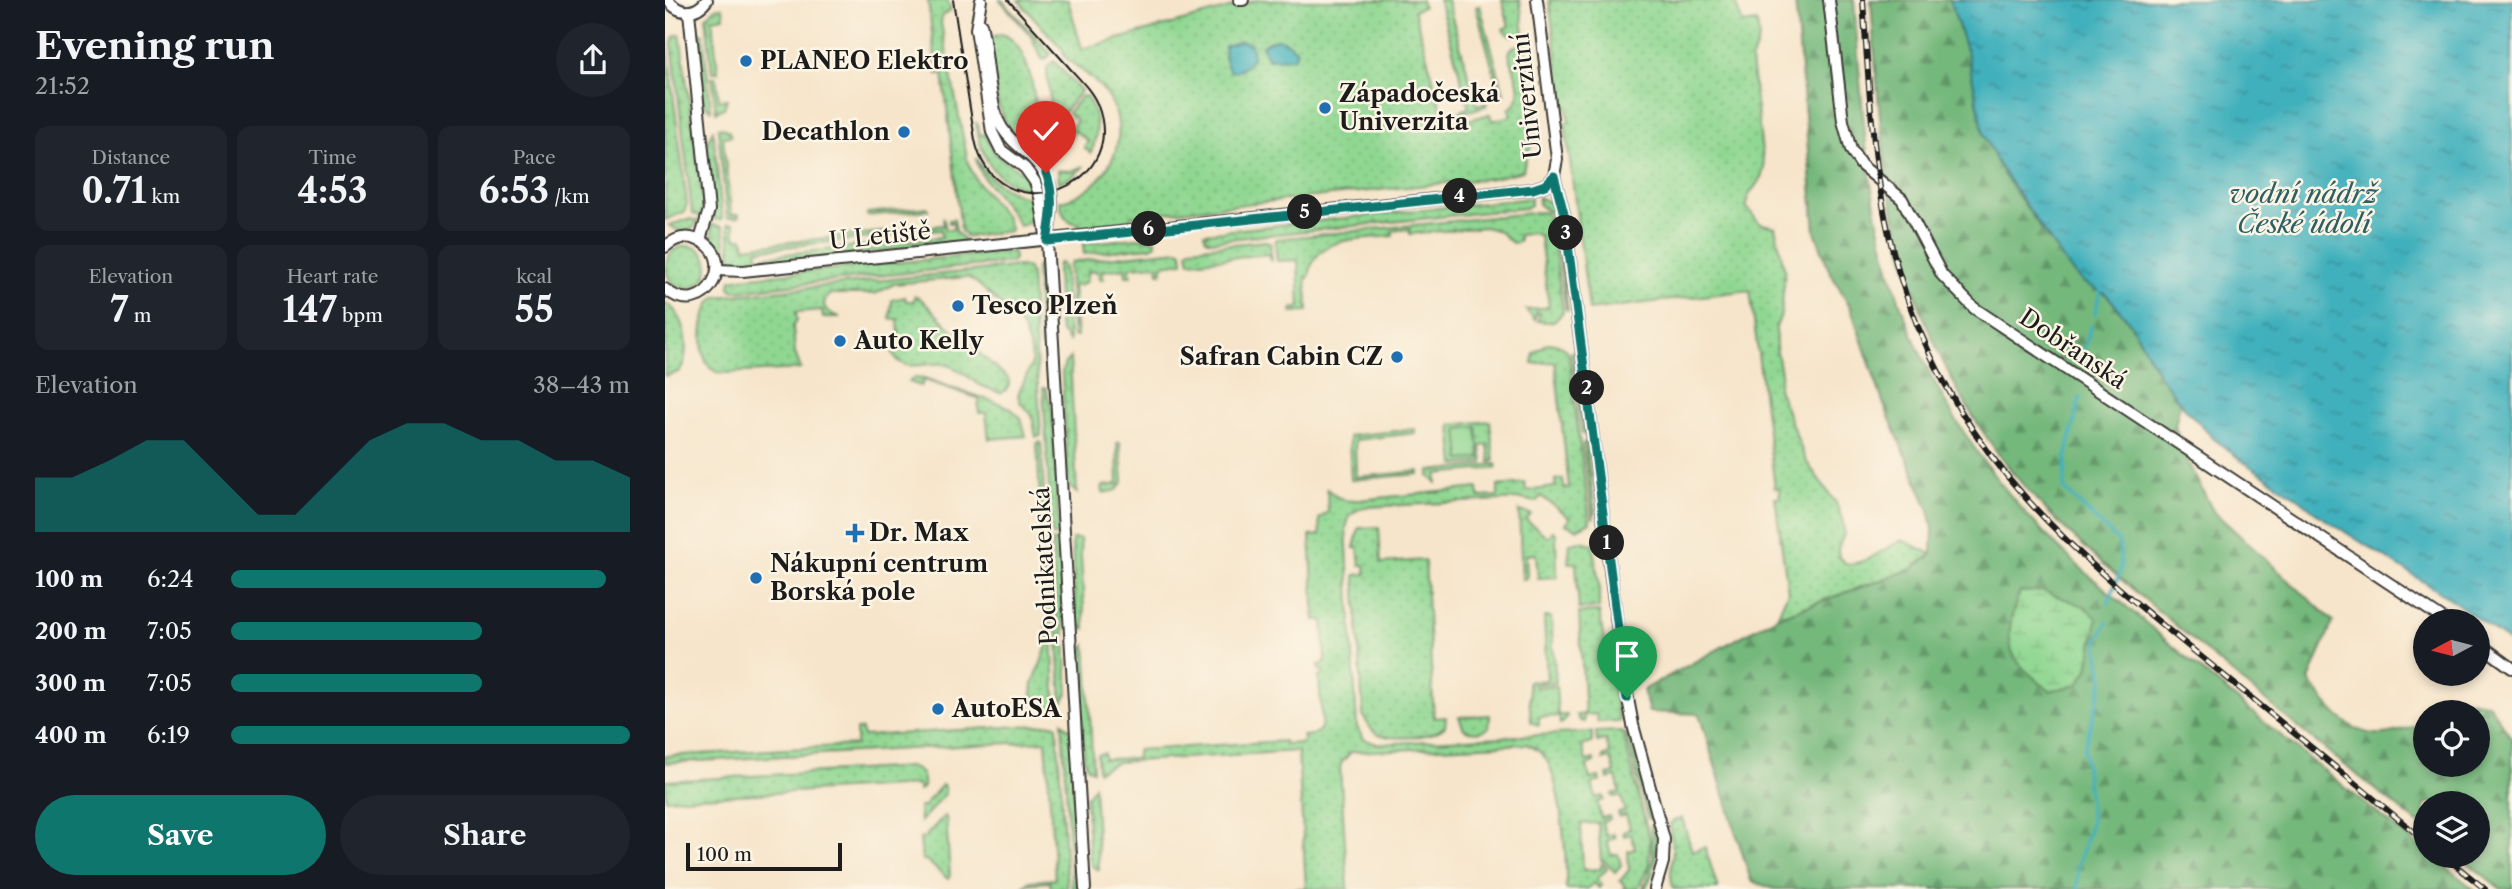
<!DOCTYPE html>
<meta charset="utf-8">
<style>
:root{--surface:#171b24;--page:#20242c;--text:#f1f3f6;--muted:#9ea1a6;--accent:#0f766e}
body{margin:0;font-family:"Libre Caslon Text",serif;background:var(--page);color:var(--text);height:100vh;display:flex;flex-direction:column;font-size:26px;white-space:nowrap}
*{box-sizing:border-box;margin:0}
p{font-size:23px;color:var(--muted)}
.icon{flex:none;width:38px;height:38px;fill:none;stroke:currentColor;stroke-width:2;stroke-linecap:round;stroke-linejoin:round}
.map{position:relative;flex:1;overflow:hidden}
.panel{display:flex;flex-direction:column;background:var(--surface);width:665px}
.panel>*{flex:none}
.needle{width:46px;rotate:263deg}
.controls{position:absolute;left:1748px;top:609px;display:grid;gap:14px}
.controls a{display:grid;place-items:center;width:77px;height:77px;border-radius:50%;background:var(--surface);box-shadow:0 4px 10px #0003;font-size:35px}
.scale{position:absolute;left:21px;bottom:18px;width:156px;box-sizing:border-box;padding-left:7px;border:4px solid #1c1c1c;border-top:0;font-size:19px;line-height:24px;white-space:nowrap;color:#1c1c1c;-webkit-text-stroke:5px #fcf5e5;paint-order:stroke}
.pin{position:absolute;display:grid;place-items:center;width:60px;height:60px;color:#fff;margin:-72px -30px;border-radius:50% 50% 50% 0;rotate:-45deg;box-shadow:0 0 7px #0007}
.pin .icon{rotate:45deg}
.km{position:absolute;width:35px;height:35px;margin:-18px;border-radius:50%;background:#222;color:#fff;font-size:19px;line-height:35px;text-align:center}
.round{display:grid;place-items:center;flex:none;width:74px;height:74px;border-radius:37px;background:var(--page)}
.summary{display:flex;align-items:center;justify-content:space-between;height:119px;padding:0 35px}
h1{font-size:38px;font-weight:700;line-height:52px}
.stats{display:grid;grid-template-columns:repeat(3,1fr);gap:10px;height:119px;padding:7px 35px}
.stats div{display:grid;align-content:center;border-radius:14px;background:var(--page);text-align:center}
.stats b{font-size:35px;font-weight:700}
.stats small{font-size:19px;font-weight:400}
.stats p{font-size:19px}
.chart{height:196px;padding:14px 35px}
.chart p{display:flex;justify-content:space-between}
.chart svg{width:100%;height:126px;margin-top:7px;fill:var(--accent);opacity:.7}
.primary-button{display:flex;gap:14px;margin-top:auto;padding:14px 35px}
.primary-button a{flex:1;height:80px;border-radius:42px;background:var(--accent);color:#fff;font-size:28px;font-weight:700;line-height:80px;text-align:center}
.primary-button a+a{background:var(--page);color:var(--text)}
ul{padding:0 35px;list-style:none;font-size:23px}
li{display:grid;grid-template-columns:112px 84px 1fr;align-items:center;height:52px}
li i{height:18px;border-radius:9px;background:var(--accent)}
main{display:flex;flex:1;min-height:0}
.map>svg:first-child{display:block}
</style>
<main>
<section class="panel">
<div class="summary"><div><h1>Evening run</h1><p>21:52</p></div><a class="round"><svg class="icon" aria-label="share" viewBox="0 0 24 24"><path d="M12 15V3M7 8l5-5 5 5M5 13v7h14v-7"/></svg></a></div>
<div class="stats">
<div><p>Distance</p><b>0.71<small> km</small></b></div>
<div><p>Time</p><b>4:53</b></div>
<div><p>Pace</p><b>6:53<small> /km</small></b></div>
</div>
<div class="stats">
<div><p>Elevation</p><b>7<small> m</small></b></div>
<div><p>Heart rate</p><b>147<small> bpm</small></b></div>
<div><p>kcal</p><b>55</b></div>
</div>
<div class="chart"><p><span>Elevation</span>38–43 m</p>
<svg viewBox="0 0 160 44" preserveAspectRatio="none"><path d="M0 44V25L10 25L20 19L30 12L40 12L50 25L60 38L70 38L80 25L90 12L100 6L110 6L120 12L130 12L140 19L150 19L160 25V44z"/></svg>
</div>
<ul>
<li><b>100 m</b>6:24<i style="width:94%"></i></li>
<li><b>200 m</b>7:05<i style="width:63%"></i></li>
<li><b>300 m</b>7:05<i style="width:63%"></i></li>
<li><b>400 m</b>6:19<i style="width:100%"></i></li>
</ul>
<div class="primary-button"><a>Save</a><a>Share</a></div>
</section>
<div class="map">
<svg width="1847" height="889" viewBox="0 0 1847 889">
<defs>
<pattern id="grass-dots" width="8" height="8" patternUnits="userSpaceOnUse" patternTransform="scale(1.75)"><rect width="8" height="8" fill="#90d792"/><path d="M2 2h.1M6 6h.1" fill="none" stroke="#7cb87d" stroke-width="1.8" stroke-linecap="round"/></pattern>
<pattern id="forest-firs" width="22" height="20" patternUnits="userSpaceOnUse" patternTransform="scale(1.75)"><rect width="22" height="20" fill="#74b87c"/><path d="M5 1l3.5 6h-7zM16 11l3.5 6h-7z" fill="#5e9565"/></pattern>
<pattern id="wetland-marsh" width="20" height="14" patternUnits="userSpaceOnUse" patternTransform="scale(1.75)"><rect width="20" height="14" fill="#90d792"/><path d="M1 5h8M5 5V1M11 12h8M15 12V8" fill="none" stroke="#7cb87d"/></pattern>
<pattern id="water-ripples" width="26" height="14" patternUnits="userSpaceOnUse" patternTransform="scale(1.75)"><rect width="26" height="14" fill="#41b0bc"/><path d="M2 4q2-2 4 0t4 0M15 11q2-2 4 0t4 0" fill="none" stroke="#368e98"/></pattern>
</defs>
<rect width="100%" height="100%" fill="#fcf5e5"/>
<filter id="ink" filterUnits="userSpaceOnUse"><feTurbulence type="fractalNoise" baseFrequency=".0143" numOctaves="2"/><feDisplacementMap in="SourceGraphic" scale="14" xChannelSelector="R" yChannelSelector="G"/><feConvolveMatrix kernelMatrix="1 2 1 2 8 2 1 2 1" color-interpolation-filters="sRGB"/></filter>
<filter id="wash" filterUnits="userSpaceOnUse"><feTurbulence type="fractalNoise" baseFrequency=".00686" numOctaves="4" result="noise"/><feDisplacementMap in="SourceGraphic" scale="28" xChannelSelector="R" yChannelSelector="G"/><feGaussianBlur stdDeviation="1.57" result="paint"/><feColorMatrix in="noise" values="0 0 0 0 0 0 0 0 0 0 0 0 0 0 0 0 0 1.4 0 .05"/><feComposite in="paint" operator="in"/></filter>
<g filter="url(#wash)">
<rect width="100%" height="100%" fill="#f6e5cb"/>
<!-- grass -->
<g fill="url(#grass-dots)" stroke="#567a57" stroke-width="2" fill-rule="evenodd">
<path d="M263,0h19l4,10 -9,6 -1,7 27,140 8,17 30,38 5,13 -44,6 -6,-6 -18,-158 -6,1z"/>
<path d="M335,0h2l49,54 -6,6 -3,-1 -11,-23z"/>
<path d="M353,0h50l14,49 176,-49h163l2,7 -9,3 32,116 44,-12 2,7 19,-5 -2,-7c19,-12 5,-37 0,-55 2,-9 8,-9 17,-10l10,86c-3,14 -11,26 -13,41l-30,7 -361,38 -7,10 -45,2 -1,-4c-14,-2 -17,-10 -19,-23 48,-10 77,-67 45,-109 -11,-14 -28,-24 -41,-36l-1,-6z"/>
<path d="M774,0h8l30,105 10,-2 -1,3 -24,7 -3,-1 10,-5z"/>
<path d="M837,0h18l4,34c-8,1 -18,4 -21,-5l6,-3z"/>
<path d="M884,0h185l9,24 14,-2 2,17 -8,22 13,107c-2,16 -17,22 -18,38l13,17 16,4 10,44 -4,44 -5,12v20l5,26 -3,15 28,73 30,42 7,19 1,12 -6,15 1,8 6,6 8,1 13,-4 36,-20 30,14 -20,15 -135,48 11,-25 -13,-95h5l-1,-9h-4l-25,-198 -161,20 -24,-187 4,-1 -2,-16h-4z"/>
<path d="M815,6l24,88 -4,1 -24,-88z"/>
<path d="M52,7l6,1 1,9 -12,2 6,53h-6l-6,-55z"/>
<path d="M0,30l22,174 -3,8 -19,8z"/>
<path d="M34,32l4,2 8,76 -6,-5 -2,-7z"/>
<path d="M15,34l23,168 -1,15 -8,-3 -2,-3 -20,-168 2,-7z"/>
<path d="M336,34c31,5 44,96 28,114 -37,-26 -34,-65 -40,-106l3,-5z"/>
<path d="M389,61l27,30 -25,31 -4,-2 -5,-49 1,-5z"/>
<path d="M47,77h4l3,23 8,-1 -3,9 -8,4z"/>
<path d="M421,96c12,18 13,38 5,57l-7,-6 4,-6 -13,-10 -19,24 -1,-15 3,-3 4,2 15,-18 -9,-8 13,-16z"/>
<path d="M311,123l2,2 2,10 5,-1 11,21 28,18 10,17c-40,-7 -52,-29 -58,-67z"/>
<path d="M57,127l7,4 2,5 -8,1 8,77h8v3l-12,1 -9,-90z"/>
<path d="M48,130l9,87 -1,3 -7,-1 -7,-77z"/>
<path d="M311,158c13,25 34,35 60,42v16h-4l-5,8 -8,2c-10,-24 -39,-43 -43,-68z"/>
<path d="M419,166l-12,11 -13,5 -1,-12 13,1z"/>
<path d="M873,197l11,5 7,11 12,97 -2,-1 -12,-90 -3,-6 -12,-8z"/>
<path d="M866,198v7l-6,3 -314,33 -5,-2 -2,-6z"/>
<path d="M262,207l1,3 -61,6v-3z"/>
<path d="M876,212l5,1 5,9 12,89c-6,12 -14,12 -25,10l2,-7 -4,-1 -1,7 -9,-10 23,-3 -9,-71 -7,-3 -14,2v7l-7,1 -13,-12 -14,-4 -75,7 -1,-5 -17,2 1,5c-34,4 -79,-2 -84,41l-3,1 2,33 -16,1v-3l8,-2 -2,-47 -21,1 -2,-19 2,-3z"/>
<path d="M278,217l3,13 8,-1 -1,-6h-4v-3l5,-1 2,13 10,10 -213,23h-10l-12,-4 -3,-37h6l1,14h8l2,9 199,-22zM276,230l1,7 -184,20 -1,-7z"/>
<path d="M24,219l10,2 -6,7 -10,5 -14,-8z"/>
<path d="M47,224l11,3 3,31 -13,-16z"/>
<path d="M471,238l20,2v4l-5,3 -67,7 -1,-10z"/>
<path d="M601,241l4,2 2,19 -3,-8 -79,8 -2,-10 3,-4z"/>
<circle cx="22" cy="267" r="21"/>
<path d="M513,250l4,2 1,10 -21,3v8h-3l-1,-8 -28,2 1,9h-5l-1,-8 -23,3 1,8h-4l-1,-8 -11,1v9l-6,4 -8,1 4,51 -4,-1 -4,-69 2,-5z"/>
<path d="M348,251l1,8 -3,3 -277,29 -4,-3 1,-8 10,-2z"/>
<path d="M396,263l3,4 5,74 -8,-9 -2,-7 -2,-56 1,-5z"/>
<path d="M374,264l7,51 -2,33 -3,-2 -5,-78z"/>
<path d="M355,266l8,2 3,7 10,161 -5,1 -4,-22 -12,-13 -2,-7 14,-32 -1,-11 -8,-23 -8,-11 -38,-35 -10,-6 -73,7 -19,10h-45c-13,12 -2,20 10,23l-17,1 -1,-8 -26,2 1,8 -4,6 2,27 6,16 -79,4c-6,-1 -11,-3 -14,-8 -10,-14 -7,-58 8,-68z"/>
<path d="M249,296l6,2 27,27 61,53c3,7 0,13 -8,15 -6,-3 -14,-5 -20,-8 -13,-8 -23,-19 -37,-21 -12,-2 -32,5 -42,-1 -9,-5 -9,-14 -10,-24l8,-1 -1,-19h-8l2,-19 13,-3 1,4h8z"/>
<path d="M0,303c20,8 28,55 13,69l-13,4z"/>
<path d="M883,343l12,2 8,6 22,171 -13,7 -12,-5 5,-6 -29,-22 -5,6 -15,-3 -155,8c-13,3 -18,9 -20,22l11,198 6,12 14,5 215,-12v11l-10,3 4,15 8,-2v3l-7,3 3,14 9,-2 1,4 -8,3 4,14 7,-2 1,4 -7,2 4,16 8,-2 1,3 -8,3 4,14 8,-2 1,4 -8,3 4,14 7,-1 3,11 -6,7 -11,-11h-3l-3,-38 -17,1 2,46 18,-1v-5h2l4,5 -10,10 5,6 -3,3 -5,-5 -7,6h-21c1,-30 -5,-110 -22,-133 -5,-6 -11,-9 -18,-12l-175,8 -9,10 -2,5 8,122h-55l13,-1 -8,-137 -180,11 -20,9 -1,-17 7,-1v6l33,-1v-8l147,-9 1,3 18,-1v-7l9,-1 8,-5 2,-8 -3,-46 4,-1v-5h-4l-1,-5 6,-1 1,-5 -2,-39h-8l-5,-84 10,-1 -1,-16 9,-7 -1,-23 10,8 11,4 130,-13 1,9 19,-1v-10l27,-3 1,8 29,-4v-7l8,-1 1,9h5l-14,-126 -23,2 2,-11z"/>
<path d="M908,351l2,3 11,82 -4,-3 -11,-80z"/>
<path d="M405,358l7,135 -7,-6 -2,-6 -6,-108 3,-10z"/>
<path d="M248,378l14,1 82,28 12,11 5,18 -37,3 -3,-26h-7l-1,-7 2,-7 -56,-19 -3,6 -12,-4z"/>
<path d="M378,388h3l6,23 7,124h-7z"/>
<path d="M825,421l4,40 -4,1 -2,-17 -7,1 2,16 -28,3 -4,-40z"/>
<path d="M750,429v4l-60,7 1,37 63,-6v3l-68,6 -2,-44z"/>
<path d="M921,441l9,69 -2,9 -10,-75z"/>
<path d="M376,442l10,172h-5l-9,-171z"/>
<path d="M455,442l3,40 -6,8 -14,3 -1,-7 16,-2 -1,-41z"/>
<path d="M831,464l1,4 -60,6v9l-8,-7v-5z"/>
<path d="M854,511l12,3 -5,6 22,17 5,-6 3,3 1,43 -19,1 -2,-24 -10,1 1,23 -5,1z"/>
<path d="M714,527l2,36 44,-3 9,158 12,-1 -1,9c-10,12 -55,15 -69,7 -7,-4 -9,-11 -13,-18l-8,-140 11,-1 -1,-9h-5l-2,-17h-4l5,-20z"/>
<path d="M407,539h8l5,90 -5,-2 -4,-9z"/>
<path d="M394,540l9,153 -6,11 -10,-163z"/>
<path d="M915,541l13,3 6,39v25l-20,1 -3,-46h-8l2,-20z"/>
<path d="M934,612l20,109 -21,1 -2,-8 -12,1v7l-4,-1 -3,-6 8,-1 -6,-101z"/>
<path d="M879,617h7l5,66 -19,1v-3l10,-1z"/>
<path d="M381,620h5l5,88 -15,-1 -9,-12 1,-11 13,-35z"/>
<path d="M943,640c6,16 19,66 14,80z"/>
<path d="M421,645l7,125 -5,-2 -4,-9 -5,-99v-6z"/>
<path d="M863,681h6l1,6 21,-1 2,29h9l-3,7 -4,2 -1,-8 -20,1v8l-8,-3z"/>
<path d="M825,715l-1,12c-6,6 -17,6 -25,2l-5,-12z"/>
<path d="M397,722l8,9 9,158h-7z"/>
<path d="M389,724l3,2 10,163h-16l-1,-7 -23,2v5h-6l9,-8 25,-2 -9,-138 -381,22v-7l191,-11v-15l6,-1 1,7z"/>
<path d="M957,731l28,110 -1,24 -11,24h-15l2,-3 -5,-5 9,-11 -1,-19 7,-2 -4,-15 -7,2 -1,-4 7,-3 -4,-14 -7,2 -1,-4 7,-2 -4,-15 -8,1 -1,-3 8,-2 -4,-15 -8,2 -1,-4 8,-2 -4,-15 -8,2v-3l7,-3 -4,-14 -9,2 -1,-10z"/>
<path d="M960,732l7,12 20,75 -4,-1z"/>
<path d="M245,767c11,1 14,10 13,20l-4,4 -2,-6 -251,14 -1,-18z"/>
<path d="M277,785l2,2 1,7 -25,28 -1,-15h4z"/>
<path d="M429,786l5,84 -7,-4 -2,-4 -4,-64z"/>
<path d="M279,816l2,1 4,59 -2,3 -22,-19h-4l-2,-22h4z"/>
<path d="M1017,818l10,33 13,-4 13,42h-44c-6,-14 -1,-26 -1,-41 -1,-8 -3,-15 -3,-23l3,-4z"/>
<path d="M988,823c7,23 4,45 -8,66h-2l10,-31 -2,-31z"/>
</g>
<!-- forest -->
<g fill="url(#forest-firs)" stroke="#486a4c" stroke-width="2">
<path d="M1130,0h59c8,107 12,213 50,314 36,96 95,179 170,248 31,28 64,53 95,81 84,71 170,140 256,208v5h7l42,33h-700l-23,-8 -52,-167 -50,-2 -6,-22 134,-73 135,-48 20,-15 1,-26 -4,-18 -45,-105 -33,-96 -22,-39 -14,-39z"/>
<path d="M1206,0h79l18,56 16,79 20,40 64,92 16,16 23,12 24,29 27,49 22,30 -5,23 11,33 27,52 120,110 -24,59c16,23 40,56 72,54 12,0 26,-6 38,-8l6,-10v49h53v-53h-50l4,-6 27,-7 29,4 24,36v150h-11l-42,-33h19v-53h-53v26c-83,-66 -166,-132 -246,-201 -50,-42 -101,-83 -145,-131 -50,-54 -89,-121 -114,-190 -37,-99 -42,-203 -49,-307z"/>
</g>
<!-- wetland -->
<path fill="url(#wetland-marsh)" stroke="#567a57" stroke-width="2" d="M1377,591l42,15 13,12 -9,51 -10,15 -28,7c-12,-10 -32,-24 -38,-40 -6,-18 1,-43 8,-59z"/>
<!-- green -->
<path fill="#90d792" stroke="#567a57" stroke-width="2" d="M812,427l3,31 -19,2 -3,-31z"/>
<!-- water -->
<g fill="url(#water-ripples)" stroke="#2e666c" stroke-width="2">
<path d="M1285,0h562v644l-60,-44 -132,-84 -22,-18 -56,-37 -29,-23 -33,-35 -22,-30 -27,-49 -24,-29 -23,-12 -16,-16 -70,-103 -14,-29 -16,-79z"/>
<path d="M610,39c9,0 15,5 22,12l-3,7 -27,1 -5,-14z"/>
<path d="M576,41l10,2 2,14 -9,11 -12,4 -3,-2 -5,-12 1,-12z"/>
</g>
<g fill="none" stroke-linecap="round" stroke-linejoin="round">
<!-- stream -->
<g stroke="#41b0bc" stroke-width="3.5">
<path d="M1430,314l6,-26"/>
<path d="M1415,362l11,-36"/>
<path d="M1415,398l-14,60 -2,31 55,53 2,27 -13,34"/>
<path d="M1412,889l1,-23 13,-44 -7,-73 19,-69 -6,-39 11,-20"/>
</g>
</g>
</g>
<g filter="url(#ink)">
<g fill="none" stroke-linecap="round" stroke-linejoin="round">
<defs>
<g id="minor">
<path d="M3,0c11,15 28,15 39,0"/>
<path d="M316,0l-5,29 16,103 9,18 24,18 10,14 5,15 7,44 38,648"/>
<path d="M574,0h4"/>
<path d="M872,0l20,159 -3,17 10,38 60,464 9,47 31,114 -1,23 -8,27"/>
<path d="M1164,0l14,121 8,29 10,15 41,34 40,76 32,33 472,313"/>
<path d="M24,12l20,198 -9,30"/>
<path d="M316,24c7,29 7,71 17,96 5,12 14,21 24,29 33,27 33,45 26,86"/>
<path d="M0,247c9,-8 19,-12 30,-8 47,13 11,85 -30,50"/>
<path d="M52,270l26,1 790,-82 12,-4 9,-9"/>
<path d="M1813,643l34,25"/>
</g>
</defs>
<!-- minor casing -->
<use href="#minor" stroke="#3d3a36" stroke-width="14"/>
<!-- minor -->
<use href="#minor" stroke="#fff" stroke-width="10"/>
<!-- tram -->
<path stroke="#1c1c1c" stroke-width="2" d="M288,0l22,140c20,94 155,51 123,-34 -6,-16 -21,-29 -32,-42 -19,-21 -39,-43 -58,-64"/>
<defs>
<g id="rail">
<path d="M1198,0c7,100 10,200 43,295 60,173 173,262 309,373 70,58 140,115 210,173"/>
<path d="M1779,856l41,33"/>
</g>
</defs>
<!-- rail casing -->
<use href="#rail" stroke="#1c1c1c" stroke-width="6"/>
<!-- rail -->
<use href="#rail" stroke="#fcf5e5" stroke-width="3.5" stroke-dasharray="10" stroke-linecap="butt"/>
</g>
</g>
<g fill="none" stroke-linecap="round" stroke-linejoin="round" filter="url(#ink)">
<defs>
<path id="route" d="M381,173c9,21 5,46 1,68l486,-52 12,-4 9,-9 10,38 63,484"/>
</defs>
<!-- route casing -->
<use href="#route" stroke="#fff" stroke-width="14"/>
<!-- route -->
<use href="#route" stroke="#0f766e" stroke-width="9"/>
</g>
<!-- markers -->
<g fill="#1f6fb2" stroke="#fcf5e5" stroke-width="2.5">
<circle cx="81" cy="61" r="7"/>
<circle cx="660" cy="108" r="7"/>
<circle cx="239" cy="132" r="7"/>
<circle cx="293" cy="306" r="7"/>
<circle cx="175" cy="341" r="7"/>
<circle cx="732" cy="357" r="7"/>
<path d="M186.5 522.5h7v7h7v7h-7v7h-7v-7h-7v-7h7z"/>
<circle cx="91" cy="578" r="7"/>
<circle cx="273" cy="709" r="7"/>
</g>
<g text-anchor="middle" stroke-width="5" stroke-linejoin="round" paint-order="stroke">
<!-- poi labels -->
<g font-size="24" font-weight="bold" fill="#1c1c1c" stroke="#fcf5e5" text-anchor="start">
<text x="95" y="69">PLANEO Elektro</text>
<text x="674" y="102">Západočeská<tspan x="674" dy="28">Univerzita</tspan></text>
<text x="225" y="140" text-anchor="end">Decathlon</text>
<text x="307" y="314">Tesco Plzeň</text>
<text x="189" y="349">Auto Kelly</text>
<text x="718" y="365" text-anchor="end">Safran Cabin CZ</text>
<text x="204" y="541">Dr. Max</text>
<text x="105" y="572">Nákupní centrum<tspan x="105" dy="28">Borská pole</tspan></text>
<text x="287" y="717">AutoESA</text>
</g>
<!-- street labels -->
<g font-size="24" fill="#1c1c1c" stroke="#fcf5e5">
<text transform="translate(862 96) rotate(-96)" y="8">Univerzitní</text>
<text transform="translate(215 236) rotate(-6)" y="8">U Letiště</text>
<text transform="translate(1408 349) rotate(34)" y="8">Dobřanská</text>
<text transform="translate(380 566) rotate(-93)" y="8">Podnikatelská</text>
</g>
<!-- water labels -->
<g font-size="26" font-style="italic" fill="#2d5f64" stroke="#fcf5e5">
<text x="1639" y="203">vodní nádrž<tspan x="1639" dy="30">České údolí</tspan></text>
</g>
</g>
</svg>
<div class="controls">
<a><svg class="needle" viewBox="-14 -14 28 28"><path d="M0-13l5 13h-10z" fill="#e53935"/><path d="M0 13l5-13h-10z" fill="#9ea1a6"/></svg></a>
<a><svg class="icon" aria-label="locate" viewBox="0 0 24 24"><circle cx="12" cy="12" r="6"/><path d="M12 2v4M12 18v4M2 12h4M18 12h4"/></svg></a>
<a><svg class="icon" aria-label="layers" viewBox="0 0 24 24"><path d="M12 4l9 5-9 5-9-5zM3 14l9 5 9-5"/></svg></a>
</div>
<div class="scale">100 m</div>
<div class="pin" style="left:962px;top:698px;background:#1e9e55"><svg class="icon" aria-label="arrive" viewBox="0 0 24 24"><path d="M6 21V4h12l-3 4 3 4H6"/></svg></div>
<div class="pin" style="left:381px;top:173px;background:#d93025"><svg class="icon" aria-label="check" viewBox="0 0 24 24"><path d="M5 12l5 5 9-10"/></svg></div>
<b class="km" style="left:942px;top:543px">1</b>
<b class="km" style="left:922px;top:388px">2</b>
<b class="km" style="left:901px;top:233px">3</b>
<b class="km" style="left:795px;top:196px">4</b>
<b class="km" style="left:640px;top:212px">5</b>
<b class="km" style="left:484px;top:229px">6</b>
</div>
</main>
